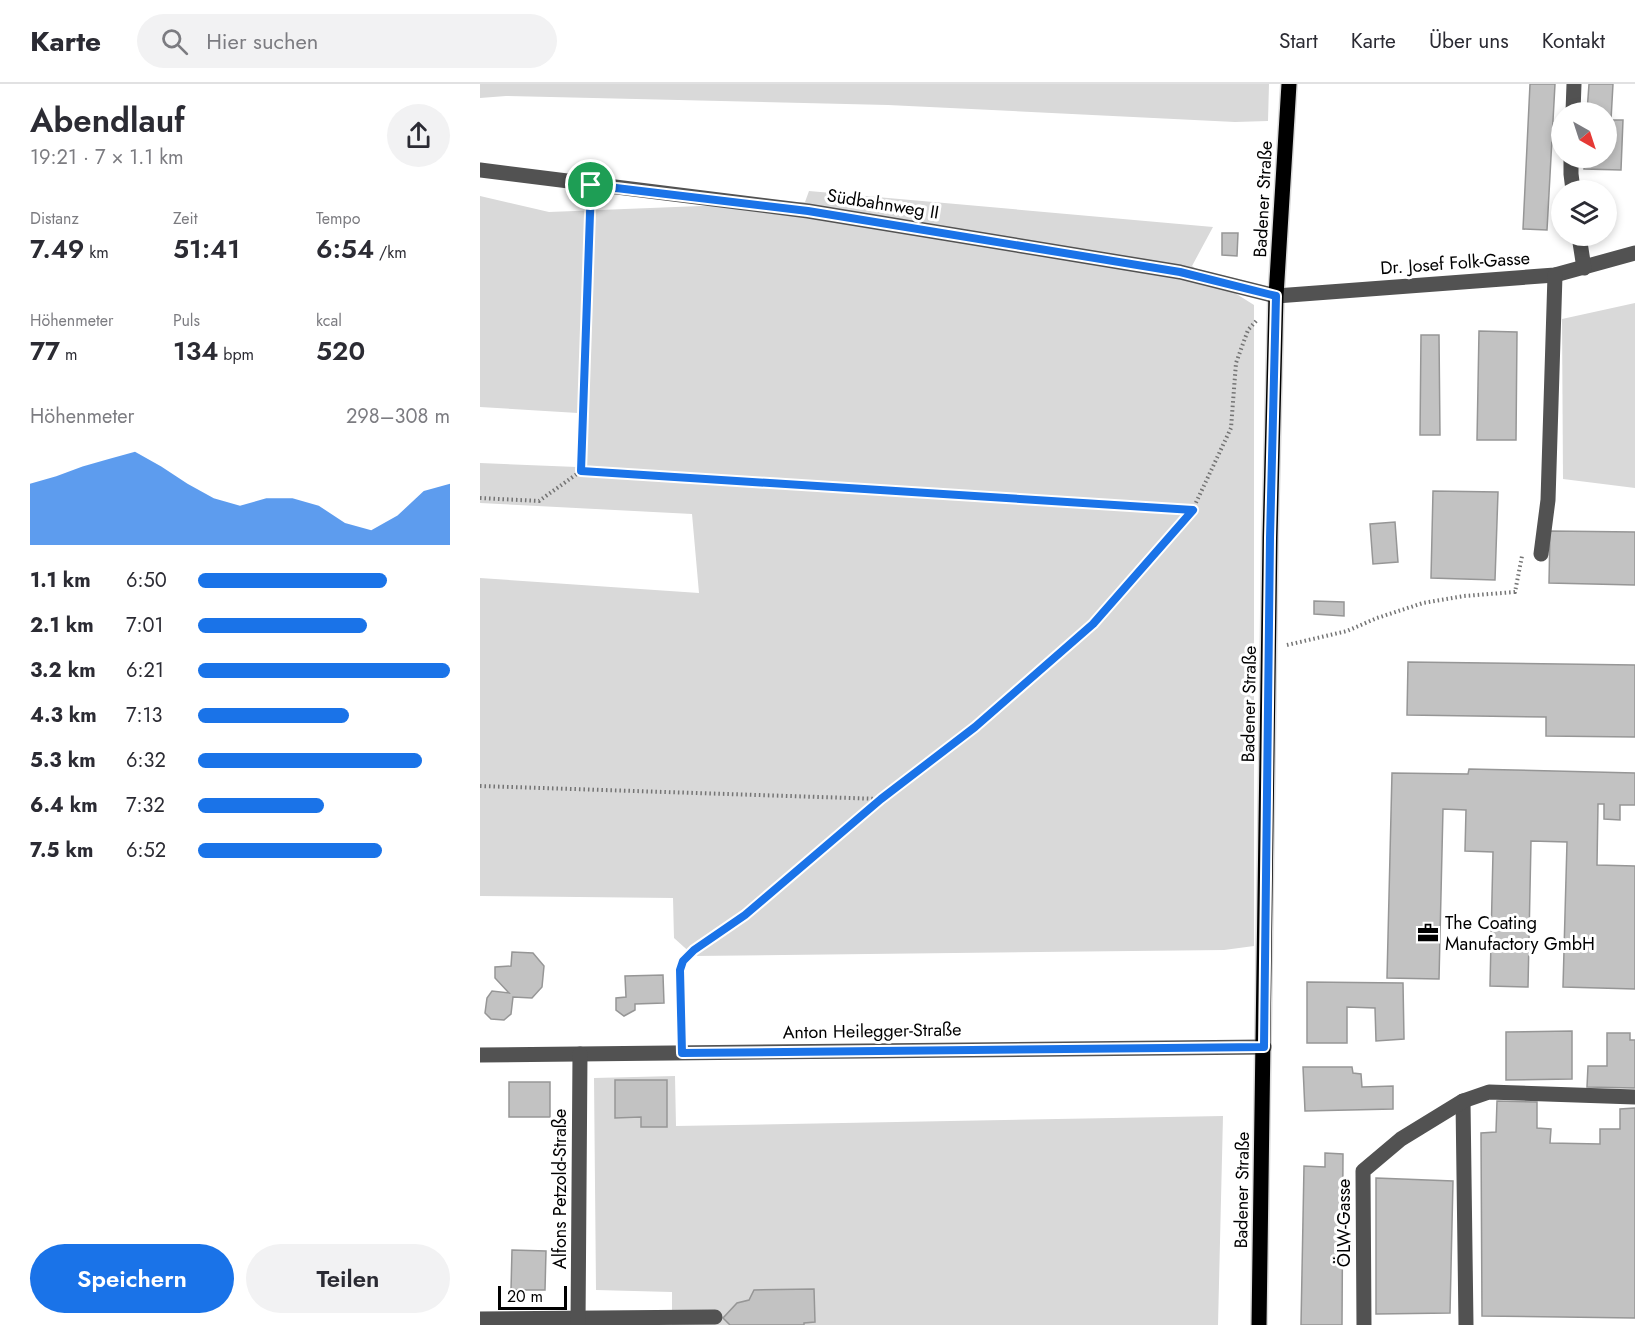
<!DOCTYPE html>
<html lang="de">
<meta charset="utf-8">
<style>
:root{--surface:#fff;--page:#f2f2f3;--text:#2b2b33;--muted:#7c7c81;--line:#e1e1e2;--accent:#1a73e8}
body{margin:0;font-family:Jost,sans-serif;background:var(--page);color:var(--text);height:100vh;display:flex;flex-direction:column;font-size:22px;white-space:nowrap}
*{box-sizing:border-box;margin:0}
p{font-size:20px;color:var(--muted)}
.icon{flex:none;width:33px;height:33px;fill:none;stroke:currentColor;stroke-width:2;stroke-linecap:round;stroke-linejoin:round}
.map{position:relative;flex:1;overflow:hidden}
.sheet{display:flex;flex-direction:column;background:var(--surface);width:480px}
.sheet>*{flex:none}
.needle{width:39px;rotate:141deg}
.tools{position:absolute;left:1071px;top:18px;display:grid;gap:12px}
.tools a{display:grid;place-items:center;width:66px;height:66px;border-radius:50%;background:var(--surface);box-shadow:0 3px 9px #0003;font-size:30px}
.scale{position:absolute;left:18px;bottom:15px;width:69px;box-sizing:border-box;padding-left:6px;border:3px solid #000;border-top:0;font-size:16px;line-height:21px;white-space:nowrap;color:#000;-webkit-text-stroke:4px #fff;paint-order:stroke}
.pin{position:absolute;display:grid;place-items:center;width:51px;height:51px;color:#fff;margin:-26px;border:3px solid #fff;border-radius:50%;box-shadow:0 2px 6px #0007}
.round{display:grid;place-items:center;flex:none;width:63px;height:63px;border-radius:32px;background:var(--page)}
.summary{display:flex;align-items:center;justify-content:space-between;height:102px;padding:0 30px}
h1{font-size:33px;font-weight:600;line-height:45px}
.stats{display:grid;grid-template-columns:repeat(3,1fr);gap:9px;height:102px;padding:6px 30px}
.stats div{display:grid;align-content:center}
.stats b{font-size:26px;font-weight:600}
.stats small{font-size:16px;font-weight:400}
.stats p{font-size:16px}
.chart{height:168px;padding:12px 30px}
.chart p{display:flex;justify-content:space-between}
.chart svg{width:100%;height:108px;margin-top:6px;fill:var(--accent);opacity:.7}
.action{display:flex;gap:12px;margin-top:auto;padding:12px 30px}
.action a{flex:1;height:69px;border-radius:36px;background:var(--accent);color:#fff;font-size:24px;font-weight:600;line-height:69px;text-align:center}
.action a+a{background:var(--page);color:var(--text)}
ul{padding:0 30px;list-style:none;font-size:20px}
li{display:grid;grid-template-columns:96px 72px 1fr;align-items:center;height:45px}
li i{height:15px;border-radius:8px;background:var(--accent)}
header{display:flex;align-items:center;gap:36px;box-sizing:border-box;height:84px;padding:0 30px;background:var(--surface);border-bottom:2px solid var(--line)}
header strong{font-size:28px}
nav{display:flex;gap:33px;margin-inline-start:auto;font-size:21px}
.search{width:420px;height:54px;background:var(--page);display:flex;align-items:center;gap:15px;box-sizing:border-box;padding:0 21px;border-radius:33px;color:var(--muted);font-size:22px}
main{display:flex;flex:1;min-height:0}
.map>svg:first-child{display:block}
</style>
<header>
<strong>Karte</strong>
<div class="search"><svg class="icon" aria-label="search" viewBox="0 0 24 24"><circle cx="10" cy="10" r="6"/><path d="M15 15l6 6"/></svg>Hier suchen</div>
<nav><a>Start</a><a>Karte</a><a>Über uns</a><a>Kontakt</a></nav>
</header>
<main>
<section class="sheet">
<div class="summary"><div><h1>Abendlauf</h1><p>19:21 · 7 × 1.1 km</p></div><a class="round"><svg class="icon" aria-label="share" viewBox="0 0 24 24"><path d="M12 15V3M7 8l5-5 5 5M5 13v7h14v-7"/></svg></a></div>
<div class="stats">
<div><p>Distanz</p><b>7.49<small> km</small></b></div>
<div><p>Zeit</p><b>51:41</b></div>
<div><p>Tempo</p><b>6:54<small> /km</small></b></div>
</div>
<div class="stats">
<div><p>Höhenmeter</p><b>77<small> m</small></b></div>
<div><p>Puls</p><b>134<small> bpm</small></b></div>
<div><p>kcal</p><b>520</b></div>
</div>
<div class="chart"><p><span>Höhenmeter</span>298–308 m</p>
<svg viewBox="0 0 160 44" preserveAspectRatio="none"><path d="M0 44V19L10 16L20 12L30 9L40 6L50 12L60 19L70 25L80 28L90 25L100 25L110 28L120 35L130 38L140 32L150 22L160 19V44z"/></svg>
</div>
<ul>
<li><b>1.1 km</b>6:50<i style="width:75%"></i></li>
<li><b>2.1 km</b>7:01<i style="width:67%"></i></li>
<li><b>3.2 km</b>6:21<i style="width:100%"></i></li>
<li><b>4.3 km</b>7:13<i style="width:60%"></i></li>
<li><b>5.3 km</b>6:32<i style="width:89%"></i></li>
<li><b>6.4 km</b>7:32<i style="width:50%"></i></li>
<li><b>7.5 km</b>6:52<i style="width:73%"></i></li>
</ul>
<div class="action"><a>Speichern</a><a>Teilen</a></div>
</section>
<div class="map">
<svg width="1155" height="1241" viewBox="0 0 1155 1241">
<rect width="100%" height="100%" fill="#fff"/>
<!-- green -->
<g fill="#d9d9d9">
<path d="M0,0h789l-1,37 -33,1 -347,-17 -382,-9 -26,2z"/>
<path d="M329,107l404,36 -21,39 62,39v641l-30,4 -530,6 -20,-18 -1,-40 -193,-2v-318l219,15 -7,-79 -212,-11v-40l97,4 1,-54 -98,-6v-211l69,16 256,-10z"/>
<path d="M1155,219v185l-72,-9 -1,-160z"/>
<path d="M195,992l1,50 547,-10 -5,209h-546v-33l-76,-2 -2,-212z"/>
</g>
<!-- building -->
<g fill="#c2c2c2" stroke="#969696" stroke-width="1.5">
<path d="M1050,0h25l-8,146 -24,-1z"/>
<path d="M1109,0h24l-2,36h12l-2,50 -37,-1 1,-11h21v-46h-19z"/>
<path d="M742,149h16l-1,23 -15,-1z"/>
<path d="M999,247l38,1 -1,108h-39z"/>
<path d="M941,251h18l1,100h-20z"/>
<path d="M953,407l65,1 -3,88 -64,-2z"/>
<path d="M915,438l3,40 -25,2 -3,-40z"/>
<path d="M1070,447l85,1v53l-86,-2z"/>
<path d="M834,517l30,1v14l-30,-2z"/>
<path d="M928,578l227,3v72l-89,-1v-19l-139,-2z"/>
<path d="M989,685l166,4v32h-15v15l-16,-1v-15h-6l-1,61 38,1v123l-72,-2 4,-145 -36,-1 -3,146 -38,-1 3,-134 -28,-1 1,-41 -23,-1 -4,170 -52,-1 5,-205 76,1z"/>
<path d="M32,868l21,1 11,13 -2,21 -10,11 -19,-1 -2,17 -7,6 -13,-1 -6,-6 2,-15 5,-7 17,2 -14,-15v-11l16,-1z"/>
<path d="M183,891l1,28 -29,1v6l-11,6 -8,-6v-12l10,-1 -1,-21z"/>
<path d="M827,898l96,1 1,56 -28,2 -1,-33 -28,-1v36h-40z"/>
<path d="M1092,947v48l-66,1v-48z"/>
<path d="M1127,949h23v7h5v48l-48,-1 1,-21h19z"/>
<path d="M823,983h49l1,6 8,1 1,13 31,-1v23l-88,2z"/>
<path d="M135,996h52v47h-26v-10l-26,1z"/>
<rect x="29" y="998" width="41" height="35"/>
<path d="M1017,1017l40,1v26l14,1 -1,14 50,1v-15h20v-20l15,-1v210l-153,-2 -1,-183 15,-1z"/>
<path d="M845,1069l18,1 -1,171h-41l3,-159 21,1z"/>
<path d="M896,1094l77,3 -3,132 -74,1z"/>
<path d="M32,1166l34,1 -1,39h-34z"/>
<path d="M334,1205l1,33 -11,1v2h-74l-7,-7 14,-15 12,-3 5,-10z"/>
</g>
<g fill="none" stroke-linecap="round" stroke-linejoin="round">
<defs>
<path id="major" d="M779,1241l11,-787 6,-242 13,-212"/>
</defs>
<!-- major casing -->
<use href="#major" stroke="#dbdbdb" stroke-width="18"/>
<!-- path -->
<g stroke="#747474" stroke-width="4" stroke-dasharray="1.5 3" stroke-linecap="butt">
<path d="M101,387l612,38"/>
<path d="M0,414l59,3 42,-30 9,-270"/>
<path d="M807,561l60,-14 30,-13 46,-15 41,-7 51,-4 7,-36"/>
<path d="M0,702l401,13"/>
<path d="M202,951l-2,-65 3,-9 11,-11 51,-35 136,-116 94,-72 118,-103 100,-115 38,-81 5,-65 12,-33 9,-10"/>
</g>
<!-- minor -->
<g stroke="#525252" stroke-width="15">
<path d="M1093,28l1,-28"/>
<path d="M1091,74v16l2,16"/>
<path d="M0,86l328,41 372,61 96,24 279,-21 80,-22"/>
<path d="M1099,152l5,32"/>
<path d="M1061,470l7,-54 7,-225"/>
<path d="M0,971l784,-8"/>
<path d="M983,1017l3,224"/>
<path d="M0,1235l235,-2"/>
<path d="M98,1241l2,-271"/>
<path d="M884,1241l-1,-154 38,-32 62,-38 26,-9 146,5"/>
</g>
<!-- major -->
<use href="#major" stroke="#000" stroke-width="15"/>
</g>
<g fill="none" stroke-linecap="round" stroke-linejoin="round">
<defs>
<path id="route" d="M111,101l217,26 372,61 96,24 -6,242 -6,509 -582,6 -2,-83 3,-9 11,-11 51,-35 136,-116 94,-72 118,-103 100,-114 -612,-39z"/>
</defs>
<!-- route casing -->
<use href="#route" stroke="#fff" stroke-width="12"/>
<!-- route -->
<use href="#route" stroke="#1a73e8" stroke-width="8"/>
</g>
<!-- icons -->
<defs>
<symbol id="office-bare" viewBox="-9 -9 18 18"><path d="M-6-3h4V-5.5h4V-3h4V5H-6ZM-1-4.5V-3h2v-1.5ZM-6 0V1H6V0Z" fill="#000" stroke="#fff" stroke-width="2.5" paint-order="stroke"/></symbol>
</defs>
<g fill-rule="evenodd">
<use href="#office-bare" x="933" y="834" width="30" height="30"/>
</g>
<g text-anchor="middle" stroke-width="6" stroke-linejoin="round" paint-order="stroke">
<!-- street labels -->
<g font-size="18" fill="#000" stroke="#fff">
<text transform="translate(783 115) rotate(-87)" y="6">Badener Straße</text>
<text transform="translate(403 120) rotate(9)" y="6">Südbahnweg II</text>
<text transform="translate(975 179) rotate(-4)" y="6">Dr. Josef Folk-Gasse</text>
<text transform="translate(769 620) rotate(-89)" y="6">Badener Straße</text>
<text transform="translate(392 947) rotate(-1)" y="6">Anton Heilegger-Straße</text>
<text transform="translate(80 1105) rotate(-90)" y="6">Alfons Petzold-Straße</text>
<text transform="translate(762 1106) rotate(-89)" y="6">Badener Straße</text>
<text transform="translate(864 1139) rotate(-90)" y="6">ÖLW-Gasse</text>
</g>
<!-- poi labels -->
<g font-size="18" fill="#000" stroke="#fff" text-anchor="start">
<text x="965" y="845">The Coating<tspan x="965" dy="21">Manufactory GmbH</tspan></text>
</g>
</g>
</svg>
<div class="tools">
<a><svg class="needle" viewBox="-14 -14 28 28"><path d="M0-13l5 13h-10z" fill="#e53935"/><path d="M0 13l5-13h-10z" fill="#7c7c81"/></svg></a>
<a><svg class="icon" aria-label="layers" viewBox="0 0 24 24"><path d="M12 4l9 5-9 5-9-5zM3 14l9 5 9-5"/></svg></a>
</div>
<div class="scale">20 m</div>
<div class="pin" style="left:111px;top:101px;background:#1e9e55"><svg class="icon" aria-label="arrive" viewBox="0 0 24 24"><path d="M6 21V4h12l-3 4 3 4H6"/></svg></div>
</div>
</main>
